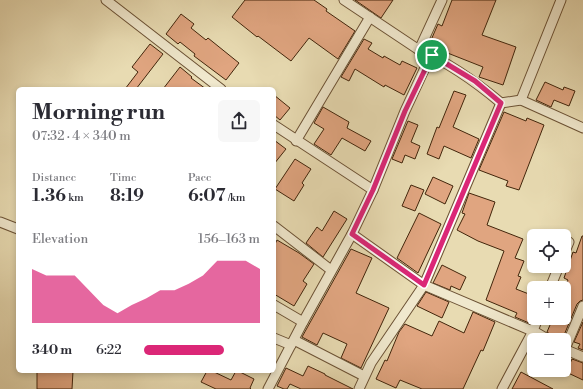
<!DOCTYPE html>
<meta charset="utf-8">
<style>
:root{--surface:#fff;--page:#f7f7f7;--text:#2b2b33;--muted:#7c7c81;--accent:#db2777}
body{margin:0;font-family:"Libre Bodoni",serif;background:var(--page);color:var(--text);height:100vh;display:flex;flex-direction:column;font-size:15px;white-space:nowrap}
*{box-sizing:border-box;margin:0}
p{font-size:13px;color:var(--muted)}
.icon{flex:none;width:22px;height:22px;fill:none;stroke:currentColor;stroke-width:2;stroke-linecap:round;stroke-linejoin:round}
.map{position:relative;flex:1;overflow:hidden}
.drawer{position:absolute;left:16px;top:87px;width:260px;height:286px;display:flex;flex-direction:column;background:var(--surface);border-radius:6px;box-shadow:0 2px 6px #0003}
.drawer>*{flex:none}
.fabs{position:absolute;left:527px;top:229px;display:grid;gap:8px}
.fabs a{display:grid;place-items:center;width:44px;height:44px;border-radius:6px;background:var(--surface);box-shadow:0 2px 6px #0003;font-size:20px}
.pin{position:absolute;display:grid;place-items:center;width:34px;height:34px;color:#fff;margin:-17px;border:2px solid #fff;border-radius:50%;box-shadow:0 1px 4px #0007}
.round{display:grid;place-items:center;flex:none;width:42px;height:42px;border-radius:6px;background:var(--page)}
.headline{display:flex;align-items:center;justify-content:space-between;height:68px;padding:0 16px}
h1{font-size:22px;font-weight:800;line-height:30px}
.stats{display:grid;grid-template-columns:repeat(3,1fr);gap:6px;height:68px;padding:4px 16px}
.stats div{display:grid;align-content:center}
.stats b{font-size:17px;font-weight:800}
.stats small{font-size:11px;font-weight:400}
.stats p{font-size:11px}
.chart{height:112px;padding:8px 16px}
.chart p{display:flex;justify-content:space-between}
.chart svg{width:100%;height:72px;margin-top:4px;fill:var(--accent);opacity:.7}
ul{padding:0 16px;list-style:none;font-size:13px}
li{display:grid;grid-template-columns:64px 48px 1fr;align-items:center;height:30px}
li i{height:10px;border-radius:5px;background:var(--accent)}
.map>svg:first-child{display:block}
</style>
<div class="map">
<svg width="583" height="389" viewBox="0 0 583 389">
<rect width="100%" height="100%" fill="#e8dbb2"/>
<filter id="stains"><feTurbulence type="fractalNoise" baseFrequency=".005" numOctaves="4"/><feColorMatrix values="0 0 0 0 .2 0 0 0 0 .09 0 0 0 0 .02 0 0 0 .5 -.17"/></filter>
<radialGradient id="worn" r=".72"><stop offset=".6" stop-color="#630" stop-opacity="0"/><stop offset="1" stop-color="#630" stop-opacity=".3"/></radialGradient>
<!-- building -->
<g fill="#e0a580" stroke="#42250b">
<path d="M245,0h69l13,9 -1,2 29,20 -17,28 -29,-21 -18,23 -33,-25 -1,1 -25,-20z"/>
<path d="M355,0h38l-12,18z"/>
<path d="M452,0h44l-14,35 34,12 -13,38 -24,-8 4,-10 -38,-15 -1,3 -16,-8 10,-23 4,2z"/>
<path d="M181,14l13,10 -3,4 15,12 2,-2 31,25 -13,17 -32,-24 1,-2 -15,-12 -2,2 -12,-10z"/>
<path d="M364,39l8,4 -4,6 15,9 1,-2 16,9 2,-4 15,7 -13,27 -19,-10 -1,2 -29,-18 -6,12 -8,-4z"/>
<path d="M150,44l13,10 -27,35h-11l13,-17 -6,-5z"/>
<path d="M180,67l12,10 -1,1 15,11h-43z"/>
<path d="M545,82l18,8 1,-3 11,4 -6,15 -15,-6 -3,7 -15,-7z"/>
<path d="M454,91l12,4 -13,32 26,12 -8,19 -27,-12 -5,13 -12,-5 10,-27 2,1z"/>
<path d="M274,95l16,13 -10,12 -6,-5z"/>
<path d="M323,107l26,15 -2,6 24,13 -6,10 -23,-13 -11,17 -17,-11 10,-15 -10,-6z"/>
<path d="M504,112l22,9 1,-3 17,7 -25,65 -13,-4 2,-5 -29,-11z"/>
<path d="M408,121l10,4 -7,17 9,4 -5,13 -10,-4 -3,8 -10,-4z"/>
<path d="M274,140l12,9 -12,15z"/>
<path d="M295,159l16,10 -9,14 2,2 -10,16 -19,-12z"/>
<path d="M433,177l20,9 -8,18 -20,-10z"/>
<path d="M411,185l13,5 -9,21 -13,-5z"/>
<path d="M469,193l26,9 -8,23 36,14 -8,19 9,3 -6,15 3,1 -5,12 18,7v14l-5,13 -14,-6 2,-4 -31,-13 18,-49 -26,-10 -21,-11 8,-16 -3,-1z"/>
<path d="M334,211l13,8 -24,38 -17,-14 11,-16 5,4z"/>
<path d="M419,213l22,11 -23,49 -21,-15z"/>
<path d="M582,236h1v64l-3,1 -3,3 -15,36h-7l-1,-3 -7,-5 6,-14h11v-29l4,-9 -4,-2 9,-26 3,1z"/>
<path d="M277,240l22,13 15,11 -11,17 4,3 -13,22 -20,-12v-48z"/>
<path d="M351,249l21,9 -16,35 33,15 -28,60 -20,-10 6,-14 -24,-11 -6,12 -15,-8z"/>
<path d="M442,265l24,12 -6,13 -9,-4 -1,4 -17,-7z"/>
<path d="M426,292l23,10 -7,16 -25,-12z"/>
<path d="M473,312l22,10 -12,29 -2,-1 -18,39h-41l-22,-9 -4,8 -20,-9 9,-19 2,1 12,-29 6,-8 27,12 7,-15 25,12z"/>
<path d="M583,322v28l-5,-2 2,-4 -6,-2z"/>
<path d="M572,359l11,4v17l-17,-8z"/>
<path d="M308,366l17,8v1l28,14h-52l-11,-5 -3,5h-3l-7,-3 9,-18 17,8z"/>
<path d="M37,371h36l-1,18h-35z"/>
<path d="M207,371h5l19,9 5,-9h2l16,8 -4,9 1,1h-35l-15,-7z"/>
<path d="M521,372l32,17h-41z"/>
</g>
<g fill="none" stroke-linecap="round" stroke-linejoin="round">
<defs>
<g id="street">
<path d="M106,0l115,89"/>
<path d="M344,0l75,50c31,13 57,32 82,53l20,-3 62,28"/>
<path d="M419,50l23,-50"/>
<path d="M521,100l40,-100"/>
<path d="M501,103l-77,182 113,48 12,7"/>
<path d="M274,125l99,65"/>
<path d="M296,141l74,-124"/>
<path d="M0,222l18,7"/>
<path d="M274,226l57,44"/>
<path d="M352,234l72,51 -53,78 -12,26"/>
<path d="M564,254l5,-12"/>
<path d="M550,288l9,-22"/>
<path d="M274,305l29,17"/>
<path d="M274,338l17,7"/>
<path d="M294,340l70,36"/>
<path d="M564,349l19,8"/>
<path d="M565,349l18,-43"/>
<path d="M268,389l35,-67 49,-88 21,-44 32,-79 26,-56"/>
<path d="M502,389l31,-58 5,-13"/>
</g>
</defs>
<!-- street casing -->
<use href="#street" stroke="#6c5235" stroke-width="11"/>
<!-- street -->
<use href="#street" stroke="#f0e8cd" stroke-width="9"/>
</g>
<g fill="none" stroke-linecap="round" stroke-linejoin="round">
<defs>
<path id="route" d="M432,55l43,26 26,22 -77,182 -72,-51 21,-44 32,-79z"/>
</defs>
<!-- route casing -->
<use href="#route" stroke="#fff" stroke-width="8"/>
<!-- route -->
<use href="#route" stroke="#db2777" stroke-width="5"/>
</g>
<rect width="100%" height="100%" filter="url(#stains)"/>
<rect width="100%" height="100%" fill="url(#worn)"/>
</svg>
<div class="fabs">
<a><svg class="icon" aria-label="locate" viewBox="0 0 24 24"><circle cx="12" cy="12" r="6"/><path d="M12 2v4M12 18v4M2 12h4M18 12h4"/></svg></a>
<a>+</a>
<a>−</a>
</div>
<div class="pin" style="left:432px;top:55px;background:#1e9e55"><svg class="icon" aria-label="arrive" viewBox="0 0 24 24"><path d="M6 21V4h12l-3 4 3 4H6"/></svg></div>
<section class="drawer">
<div class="headline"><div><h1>Morning run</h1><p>07:32 · 4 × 340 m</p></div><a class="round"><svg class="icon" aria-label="share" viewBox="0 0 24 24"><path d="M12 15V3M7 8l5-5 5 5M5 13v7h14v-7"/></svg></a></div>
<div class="stats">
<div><p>Distance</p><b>1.36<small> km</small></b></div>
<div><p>Time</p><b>8:19</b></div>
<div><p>Pace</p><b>6:07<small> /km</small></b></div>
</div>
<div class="chart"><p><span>Elevation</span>156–163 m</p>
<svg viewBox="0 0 160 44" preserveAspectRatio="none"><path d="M0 44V11L10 15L20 15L30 15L40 24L50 33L60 38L70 33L80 29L90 24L100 24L110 20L120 15L130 6L140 6L150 6L160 11V44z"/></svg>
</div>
<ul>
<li><b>340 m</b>6:22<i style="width:69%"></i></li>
</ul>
</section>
</div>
